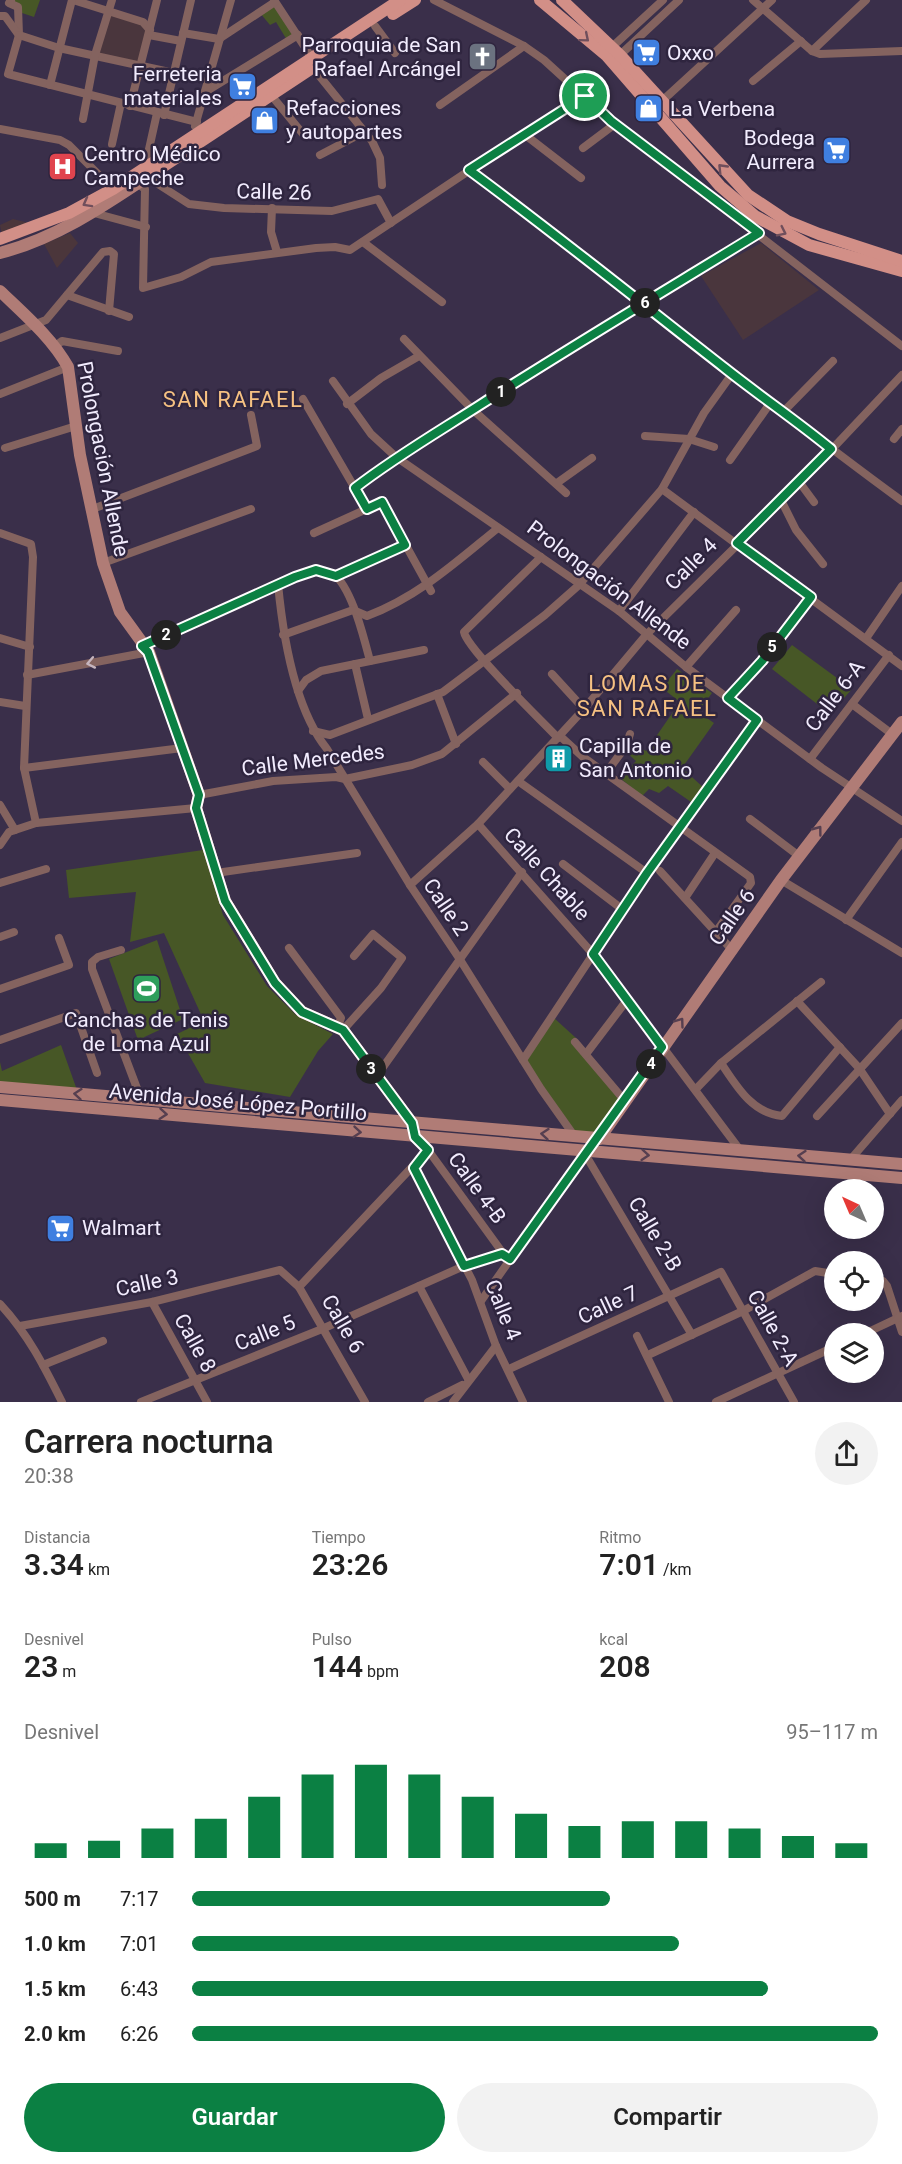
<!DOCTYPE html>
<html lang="es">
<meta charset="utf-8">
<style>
:root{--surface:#fff;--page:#f2f2f2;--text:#222;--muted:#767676;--accent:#0b8043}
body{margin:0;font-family:Roboto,sans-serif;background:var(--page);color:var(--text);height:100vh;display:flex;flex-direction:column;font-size:22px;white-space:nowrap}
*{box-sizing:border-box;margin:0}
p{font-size:20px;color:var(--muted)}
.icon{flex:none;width:33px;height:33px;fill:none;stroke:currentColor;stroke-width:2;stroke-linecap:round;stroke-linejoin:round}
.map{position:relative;height:1402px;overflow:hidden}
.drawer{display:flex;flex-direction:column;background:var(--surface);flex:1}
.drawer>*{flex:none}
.needle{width:39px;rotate:316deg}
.tools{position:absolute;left:824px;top:1179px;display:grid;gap:12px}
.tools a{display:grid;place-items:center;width:60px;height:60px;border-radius:50%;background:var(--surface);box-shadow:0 6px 24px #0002;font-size:30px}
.pin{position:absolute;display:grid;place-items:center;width:51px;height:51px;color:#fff;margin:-26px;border:3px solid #fff;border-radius:50%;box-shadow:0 2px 6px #0007}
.km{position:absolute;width:30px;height:30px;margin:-15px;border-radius:50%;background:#222;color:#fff;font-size:16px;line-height:30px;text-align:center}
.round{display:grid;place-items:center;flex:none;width:63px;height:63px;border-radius:32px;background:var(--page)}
.headline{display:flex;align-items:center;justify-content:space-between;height:102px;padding:0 24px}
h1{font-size:33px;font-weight:600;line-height:45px}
.metrics{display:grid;grid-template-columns:repeat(3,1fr);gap:9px;height:102px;padding:6px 24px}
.metrics div{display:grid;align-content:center}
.metrics b{font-size:30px;font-weight:600}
.metrics small{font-size:16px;font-weight:400}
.metrics p{font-size:16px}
.chart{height:168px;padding:12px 24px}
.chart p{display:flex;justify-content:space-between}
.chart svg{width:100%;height:108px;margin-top:6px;stroke:var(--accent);stroke-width:6}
.primary-button{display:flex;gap:12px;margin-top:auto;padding:12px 24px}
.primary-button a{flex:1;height:69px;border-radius:36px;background:var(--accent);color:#fff;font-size:24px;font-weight:600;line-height:69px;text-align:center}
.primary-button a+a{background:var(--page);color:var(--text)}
ul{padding:0 24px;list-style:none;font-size:20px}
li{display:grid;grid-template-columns:96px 72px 1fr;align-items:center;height:45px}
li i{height:15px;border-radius:8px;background:var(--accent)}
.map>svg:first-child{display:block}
</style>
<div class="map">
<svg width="902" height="1402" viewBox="0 0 902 1402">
<rect width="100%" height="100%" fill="#3a2f4a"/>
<!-- commercial -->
<g fill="#4b363b">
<path d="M13,219l20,5 -31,12 -2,-11z"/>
<path d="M70,233l8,10 -21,25 -13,-24z"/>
</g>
<!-- education -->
<g fill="#4a363d">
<path d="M108,15l33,7 8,9 -11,32 -40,-8z"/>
<path d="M761,243l58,47 -76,50 -42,-64z"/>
</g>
<!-- green -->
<g fill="#475726">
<path d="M11,0h29l-6,17 -12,-4z"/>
<path d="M274,3l22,31 -9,6 -11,-18 -6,3 -10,-12z"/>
<path d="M792,645l60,44 -22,25 -58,-45z"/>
<path d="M677,669l35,24 -14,19 16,11 -32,45 23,21 -11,15 -26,-18 -9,7 -10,-4 -7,7 -22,-18 16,-17 -10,-9 6,-9 14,8 34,-49 -18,-14z"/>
<path d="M203,850l20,65 44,71 29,29 37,19 -15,17 -28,46 -85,-14 -28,-49 27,-13 -40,-88 -34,9 6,-50 -67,6 -3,-28z"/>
<path d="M157,940l26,79 -45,21 -29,-81z"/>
<path d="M554,1018l22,20 49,63 -26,38 -24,-2 -50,-78z"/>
<path d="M61,1045l16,45 -77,-6v-22l2,9z"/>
</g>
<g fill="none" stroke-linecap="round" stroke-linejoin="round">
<!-- street -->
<g stroke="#84635f" stroke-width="8">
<path d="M11,0l-2,3 9,4 1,28 -11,39 189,48"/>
<path d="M73,0l70,22 7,8"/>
<path d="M274,0l38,58"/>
<path d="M434,0l90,46 20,14 67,61 291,225"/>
<path d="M753,0l59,51 8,3 82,-3"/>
<path d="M0,16h5l13,18"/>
<path d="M375,26l20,27"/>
<path d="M183,33l36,6 56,-37"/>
<path d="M19,35l40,13 115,25"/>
<path d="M149,35l32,6"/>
<path d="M612,47l51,-47"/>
<path d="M812,51l54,-51"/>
<path d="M620,55l59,-55"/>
<path d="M313,68l59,73 8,17 2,27"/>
<path d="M753,81l48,-40"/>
<path d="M50,85l22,-85"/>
<path d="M205,92l93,-57"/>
<path d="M271,95l32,39"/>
<path d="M662,101l110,-101"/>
<path d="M440,105l84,-59"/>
<path d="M130,106l27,-106"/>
<path d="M164,115l27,-115"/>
<path d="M83,119l12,-64 17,-55"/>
<path d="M195,126l36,-126"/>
<path d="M0,129l60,11 9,5 44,44"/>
<path d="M524,134l57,44"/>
<path d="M112,144l9,-41"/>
<path d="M583,148l32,-24"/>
<path d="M320,155l44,-23"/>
<path d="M145,167l12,-54"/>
<path d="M469,170c147,108 286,224 433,331"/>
<path d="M147,177l42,27 35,4 108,3 46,-12 13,24"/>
<path d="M138,184l7,5 -2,99 38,-11 30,-15 105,-14 19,-1 15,3 174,-116 61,-38"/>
<path d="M272,208l-1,24 6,20"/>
<path d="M94,213l52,14"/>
<path d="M363,242l79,60"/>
<path d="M67,295l62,22"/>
<path d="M0,338l46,-18 57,-68 7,-1 4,3 -5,57"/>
<path d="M404,339l69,71 93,83"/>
<path d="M54,347l8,-6 56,10"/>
<path d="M333,381l38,53 25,23 223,154 67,56 136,101 80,53"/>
<path d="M0,394l68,-27"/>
<path d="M303,399l64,110"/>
<path d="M347,404l34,-26 38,-22"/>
<path d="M784,411l49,-50"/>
<path d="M645,436l44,3 25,8"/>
<path d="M894,439l8,-10"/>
<path d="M5,448l71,-22"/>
<path d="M730,460l41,-58"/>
<path d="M557,483l35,-25"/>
<path d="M800,483l14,19"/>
<path d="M355,488l41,-31 363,-224"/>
<path d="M662,489l240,177"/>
<path d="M781,500l15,30 27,34"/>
<path d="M90,510l167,-64 -6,-31"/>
<path d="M0,533l31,11 2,13 -9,211 12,55"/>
<path d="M314,533l68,-31 49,89"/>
<path d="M541,557l-77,75c3,17 77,88 94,106"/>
<path d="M103,563l148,-54"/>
<path d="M336,576c17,17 28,62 34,85"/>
<path d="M278,584c5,52 16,124 49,165l83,136 49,73 82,131 34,48"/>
<path d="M619,611l75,-99"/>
<path d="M283,635l70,-25 14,6c51,-19 89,-54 131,-88"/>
<path d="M867,637l35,-51"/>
<path d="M0,638l30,9"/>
<path d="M142,646l153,-69 21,-7 20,6 69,-31"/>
<path d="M355,664l13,55"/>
<path d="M686,667l50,-57"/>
<path d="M552,674l32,35"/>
<path d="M27,675l122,-23"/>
<path d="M298,691l8,-11 15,-9 103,-21"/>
<path d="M437,694l19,50"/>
<path d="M728,698l34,-37 49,-64"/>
<path d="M0,702l25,4"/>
<path d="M852,704l40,30"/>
<path d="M313,731l17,4 113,-43 102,-77 34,-30 83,-96 42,-76 28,-39"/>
<path d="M560,736l23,21 167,120 1,6 -36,50"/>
<path d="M810,759l79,-104"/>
<path d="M483,762l27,27"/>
<path d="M24,768l158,-20"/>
<path d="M606,773l20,-27 4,-12"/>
<path d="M518,781l129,92"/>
<path d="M199,795l74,-14 63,-4 9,2 67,-14 30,-11 75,-61"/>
<path d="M0,805l15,25"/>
<path d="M750,819l49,37"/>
<path d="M478,824l115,130 147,196"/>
<path d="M0,845l9,-13 27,-9 160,-15"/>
<path d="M563,864l59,45"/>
<path d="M660,871l73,80"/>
<path d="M216,873l141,-20"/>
<path d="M781,880l121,73"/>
<path d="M0,883l46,-14"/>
<path d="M410,885l68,-61 106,-115 62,-74 154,-152 102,-108"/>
<path d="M685,898l30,-45"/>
<path d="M846,920l56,-78"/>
<path d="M0,937l14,-5"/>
<path d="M289,948l52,70 -4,11"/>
<path d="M121,950l-23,7 -6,5v7l49,130"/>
<path d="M0,989l69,-24 -10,-27"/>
<path d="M797,1001l62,67 31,46"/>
<path d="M343,1030l38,-42 21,-30 -29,-24 -19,22"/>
<path d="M0,1040l76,-27 21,60"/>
<path d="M575,1042l50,59"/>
<path d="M586,1054l41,-54"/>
<path d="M523,1060l124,-187 110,-153"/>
<path d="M721,1063c16,24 31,50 61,53l58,-69"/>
<path d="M376,1077l146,-205"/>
<path d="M696,1089l25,-26 100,-81"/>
<path d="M817,1116l85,-93"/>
<path d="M415,1137l13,13 77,106"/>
<path d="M585,1154l107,181"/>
<path d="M850,1160l52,-60"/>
<path d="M414,1168l58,112 24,66 27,56"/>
<path d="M873,1280l10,1 4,5 15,46"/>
<path d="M419,1286l49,93"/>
<path d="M299,1287l129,-137"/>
<path d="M481,1301l106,-151 12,-11"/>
<path d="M152,1302l55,100"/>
<path d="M0,1304c28,30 44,62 62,98"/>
<path d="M20,1326l132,-24 128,-32 19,17 66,115"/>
<path d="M864,1334l38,-18"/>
<path d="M637,1336l32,66"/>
<path d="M648,1355l95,-44 72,-40 19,3"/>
<path d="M43,1365l60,-24"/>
<path d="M509,1369l212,-97 73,130"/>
<path d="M141,1402l181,-73 142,-63 38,-12"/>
<path d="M428,1402l34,-17"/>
<path d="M453,1402l43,-56"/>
<path d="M716,1402l118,-55"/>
</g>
<!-- secondary -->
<g stroke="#b07c76" stroke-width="12">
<path d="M0,253c54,-14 101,-45 147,-76"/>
<path d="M0,291c24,23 52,47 68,76l12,88 23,108 17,49 29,40 50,143 -3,13 29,93 50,82 27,29 41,18 69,93 3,14"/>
<path d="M0,1087l902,77"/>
<path d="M0,1100l902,78"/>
<path d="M599,1139l182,-259 121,-158"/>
</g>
<!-- primary -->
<g stroke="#d28f87" stroke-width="12">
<path d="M540,0l67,56 113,130 35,30 54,29 93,26"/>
<path d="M562,0l58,55 128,140 39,26 32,13 83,27"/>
<path d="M393,14l22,-14"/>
<path d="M147,177l162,-107"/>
<path d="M0,239l69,-26 44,-24 287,-189"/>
</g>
</g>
<!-- one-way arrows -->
<defs><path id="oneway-chevron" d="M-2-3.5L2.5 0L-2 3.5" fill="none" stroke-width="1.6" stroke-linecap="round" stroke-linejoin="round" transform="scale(1.5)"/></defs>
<g stroke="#704f5c">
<use href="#oneway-chevron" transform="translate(585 38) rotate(40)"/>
<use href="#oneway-chevron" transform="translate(722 168) rotate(-134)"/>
<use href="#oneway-chevron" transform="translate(87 203) rotate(151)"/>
<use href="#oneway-chevron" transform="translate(782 232) rotate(26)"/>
</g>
<use stroke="#c6b5be" href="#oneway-chevron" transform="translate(91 663) rotate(169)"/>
<g stroke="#563f50">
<use href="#oneway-chevron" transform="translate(818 830) rotate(-53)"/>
<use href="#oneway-chevron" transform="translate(680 1022) rotate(-54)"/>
<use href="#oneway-chevron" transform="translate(78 1094) rotate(-175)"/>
<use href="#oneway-chevron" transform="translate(163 1114) rotate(5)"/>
<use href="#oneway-chevron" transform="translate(357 1132) rotate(5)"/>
<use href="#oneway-chevron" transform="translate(545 1134) rotate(-175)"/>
<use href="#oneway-chevron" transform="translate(645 1155) rotate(5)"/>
<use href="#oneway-chevron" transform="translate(802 1156) rotate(-175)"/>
</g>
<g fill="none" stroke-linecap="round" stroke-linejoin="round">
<defs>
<path id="route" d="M585,96l26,25 148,112c-93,57 -187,113 -279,172 -42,27 -85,52 -125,83l12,21 15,-7 23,43 -69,31 -20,-6 -21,7 -153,69 6,6 51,143 -3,13 29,93 50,82 27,29 41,18 69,93 3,14 13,13 -14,18 50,98 38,-12 8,5 152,-212 -69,-93 54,-81 110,-153 -29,-22 34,-37 49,-64 -74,-54 94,-94c-34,-28 -71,-53 -105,-80 -86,-67 -170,-135 -257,-199l116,-74"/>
</defs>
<!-- route casing -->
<use href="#route" stroke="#fff" stroke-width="12"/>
<!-- route -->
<use href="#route" stroke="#0b8043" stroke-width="8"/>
</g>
<!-- icons -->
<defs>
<symbol id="supermarket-square" viewBox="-11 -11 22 22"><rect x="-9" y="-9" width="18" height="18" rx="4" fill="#3f7fe0" stroke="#2f253f"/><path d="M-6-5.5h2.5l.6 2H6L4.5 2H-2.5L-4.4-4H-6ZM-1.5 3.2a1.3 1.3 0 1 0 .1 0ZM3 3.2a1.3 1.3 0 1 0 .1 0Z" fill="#fff"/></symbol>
<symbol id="church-square" viewBox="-11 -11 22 22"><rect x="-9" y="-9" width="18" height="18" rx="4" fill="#6b7280" stroke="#2f253f"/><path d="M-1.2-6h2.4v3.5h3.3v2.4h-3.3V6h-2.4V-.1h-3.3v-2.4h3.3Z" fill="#fff"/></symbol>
<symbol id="shop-square" viewBox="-11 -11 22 22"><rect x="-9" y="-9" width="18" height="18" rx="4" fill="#3f7fe0" stroke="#2f253f"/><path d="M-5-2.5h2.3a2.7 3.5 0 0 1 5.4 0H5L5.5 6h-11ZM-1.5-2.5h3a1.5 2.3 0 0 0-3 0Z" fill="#fff"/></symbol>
<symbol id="hospital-square" viewBox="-11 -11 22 22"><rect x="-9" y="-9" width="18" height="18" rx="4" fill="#e0444e" stroke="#2f253f"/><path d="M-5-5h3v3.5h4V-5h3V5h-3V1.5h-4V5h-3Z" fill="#fff"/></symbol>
<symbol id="building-square" viewBox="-11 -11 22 22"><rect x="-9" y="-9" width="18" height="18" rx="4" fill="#0f9aa8" stroke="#2f253f"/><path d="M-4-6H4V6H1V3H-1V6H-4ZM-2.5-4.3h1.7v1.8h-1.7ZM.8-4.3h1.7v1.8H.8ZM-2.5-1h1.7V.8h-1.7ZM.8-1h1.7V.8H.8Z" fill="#fff"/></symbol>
<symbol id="stadium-square" viewBox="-11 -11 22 22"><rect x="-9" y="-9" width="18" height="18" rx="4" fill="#2e9e5b" stroke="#2f253f"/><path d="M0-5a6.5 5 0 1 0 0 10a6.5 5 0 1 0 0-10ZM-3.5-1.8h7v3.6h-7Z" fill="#fff"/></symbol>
</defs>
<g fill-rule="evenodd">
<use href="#supermarket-square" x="630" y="36" width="33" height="33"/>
<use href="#church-square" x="466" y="40" width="33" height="33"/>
<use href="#supermarket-square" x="226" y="70" width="33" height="33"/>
<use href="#shop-square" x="632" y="92" width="33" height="33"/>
<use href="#shop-square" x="248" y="104" width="33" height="33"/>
<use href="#supermarket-square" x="820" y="134" width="33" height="33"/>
<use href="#hospital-square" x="46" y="150" width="33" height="33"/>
<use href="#building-square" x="542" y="742" width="33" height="33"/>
<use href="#stadium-square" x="130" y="972" width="33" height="33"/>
<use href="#supermarket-square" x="44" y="1212" width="33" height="33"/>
</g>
<g text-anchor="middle" stroke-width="5" stroke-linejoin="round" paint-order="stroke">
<!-- poi labels -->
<g font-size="21" fill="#f2ecfe" stroke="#2f253f" text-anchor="start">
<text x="461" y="52" text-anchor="end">Parroquia de San<tspan x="461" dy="24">Rafael Arcángel</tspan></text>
<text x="667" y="60">Oxxo</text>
<text x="222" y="81" text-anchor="end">Ferreteria<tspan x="222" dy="24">materiales</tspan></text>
<text x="286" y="115">Refacciones<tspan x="286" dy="24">y autopartes</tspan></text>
<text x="670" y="116">La Verbena</text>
<text x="815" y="145" text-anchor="end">Bodega<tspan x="815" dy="24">Aurrera</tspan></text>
<text x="84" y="161">Centro Médico<tspan x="84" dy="24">Campeche</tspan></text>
<text x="579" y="753">Capilla de<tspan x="579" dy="24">San Antonio</tspan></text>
<text x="146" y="1027" text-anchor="middle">Canchas de Tenis<tspan x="146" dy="24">de Loma Azul</tspan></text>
<text x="82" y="1235">Walmart</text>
</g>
<!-- street labels -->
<g font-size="21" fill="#f2ecfe" stroke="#2f253f">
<text transform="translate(274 192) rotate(1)" y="7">Calle 26</text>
<text transform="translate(103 459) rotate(79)" y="7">Prolongación Allende</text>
<text transform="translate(691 564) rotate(-45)" y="7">Calle 4</text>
<text transform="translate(609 585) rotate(37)" y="7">Prolongación Allende</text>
<text transform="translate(835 696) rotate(-53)" y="7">Calle 6-A</text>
<text transform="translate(313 760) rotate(-7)" y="7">Calle Mercedes</text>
<text transform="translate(547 874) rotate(48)" y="7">Calle Chable</text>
<text transform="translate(446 907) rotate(56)" y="7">Calle 2</text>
<text transform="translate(732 917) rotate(-55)" y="7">Calle 6</text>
<text transform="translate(238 1102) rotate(5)" y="7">Avenida José López Portillo</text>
<text transform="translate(477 1188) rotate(54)" y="7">Calle 4-B</text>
<text transform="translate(655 1234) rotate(59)" y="7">Calle 2-B</text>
<text transform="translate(147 1283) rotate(-12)" y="7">Calle 3</text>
<text transform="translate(608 1305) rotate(-25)" y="7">Calle 7</text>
<text transform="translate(503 1310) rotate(68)" y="7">Calle 4</text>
<text transform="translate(343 1324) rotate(60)" y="7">Calle 6</text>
<text transform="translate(773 1328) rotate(61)" y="7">Calle 2-A</text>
<text transform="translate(265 1333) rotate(-22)" y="7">Calle 5</text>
<text transform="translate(195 1343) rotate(61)" y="7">Calle 8</text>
</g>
<!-- neighbourhood labels -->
<g font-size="22" letter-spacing="1.5" fill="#f6c182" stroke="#2f253f">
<text x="233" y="407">SAN RAFAEL</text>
<text x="647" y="691">LOMAS DE<tspan x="647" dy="25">SAN RAFAEL</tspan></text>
</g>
</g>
</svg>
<div class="tools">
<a><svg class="needle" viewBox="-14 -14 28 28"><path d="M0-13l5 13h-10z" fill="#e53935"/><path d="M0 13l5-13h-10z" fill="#767676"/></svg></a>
<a><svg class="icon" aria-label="locate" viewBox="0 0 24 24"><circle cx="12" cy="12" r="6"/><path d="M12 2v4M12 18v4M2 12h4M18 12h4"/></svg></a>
<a><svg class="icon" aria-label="layers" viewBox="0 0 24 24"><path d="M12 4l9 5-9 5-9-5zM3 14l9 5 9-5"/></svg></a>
</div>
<div class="pin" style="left:585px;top:96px;background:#1e9e55"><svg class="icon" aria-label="arrive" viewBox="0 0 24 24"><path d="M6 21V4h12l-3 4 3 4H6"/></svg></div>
<b class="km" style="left:501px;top:392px">1</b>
<b class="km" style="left:166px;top:635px">2</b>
<b class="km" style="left:371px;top:1069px">3</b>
<b class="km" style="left:651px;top:1064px">4</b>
<b class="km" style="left:772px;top:647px">5</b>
<b class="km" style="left:645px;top:303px">6</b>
</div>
<section class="drawer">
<div class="headline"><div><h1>Carrera nocturna</h1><p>20:38</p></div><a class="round"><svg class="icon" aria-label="share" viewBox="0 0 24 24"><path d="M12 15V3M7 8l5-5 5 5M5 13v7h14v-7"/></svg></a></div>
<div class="metrics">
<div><p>Distancia</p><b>3.34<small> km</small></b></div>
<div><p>Tiempo</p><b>23:26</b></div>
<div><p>Ritmo</p><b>7:01<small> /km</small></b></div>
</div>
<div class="metrics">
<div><p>Desnivel</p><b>23<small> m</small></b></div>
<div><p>Pulso</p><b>144<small> bpm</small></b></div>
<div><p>kcal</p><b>208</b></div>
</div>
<div class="chart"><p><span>Desnivel</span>95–117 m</p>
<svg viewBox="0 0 160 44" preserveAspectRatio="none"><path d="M5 44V38M15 44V37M25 44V32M35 44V28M45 44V19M55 44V10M65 44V6M75 44V10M85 44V19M95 44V26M105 44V31M115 44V29M125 44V29M135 44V32M145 44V35M155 44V38"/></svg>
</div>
<ul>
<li><b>500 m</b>7:17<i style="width:61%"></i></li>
<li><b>1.0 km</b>7:01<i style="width:71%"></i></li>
<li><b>1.5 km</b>6:43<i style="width:84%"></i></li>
<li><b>2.0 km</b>6:26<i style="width:100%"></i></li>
</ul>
<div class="primary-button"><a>Guardar</a><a>Compartir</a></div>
</section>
